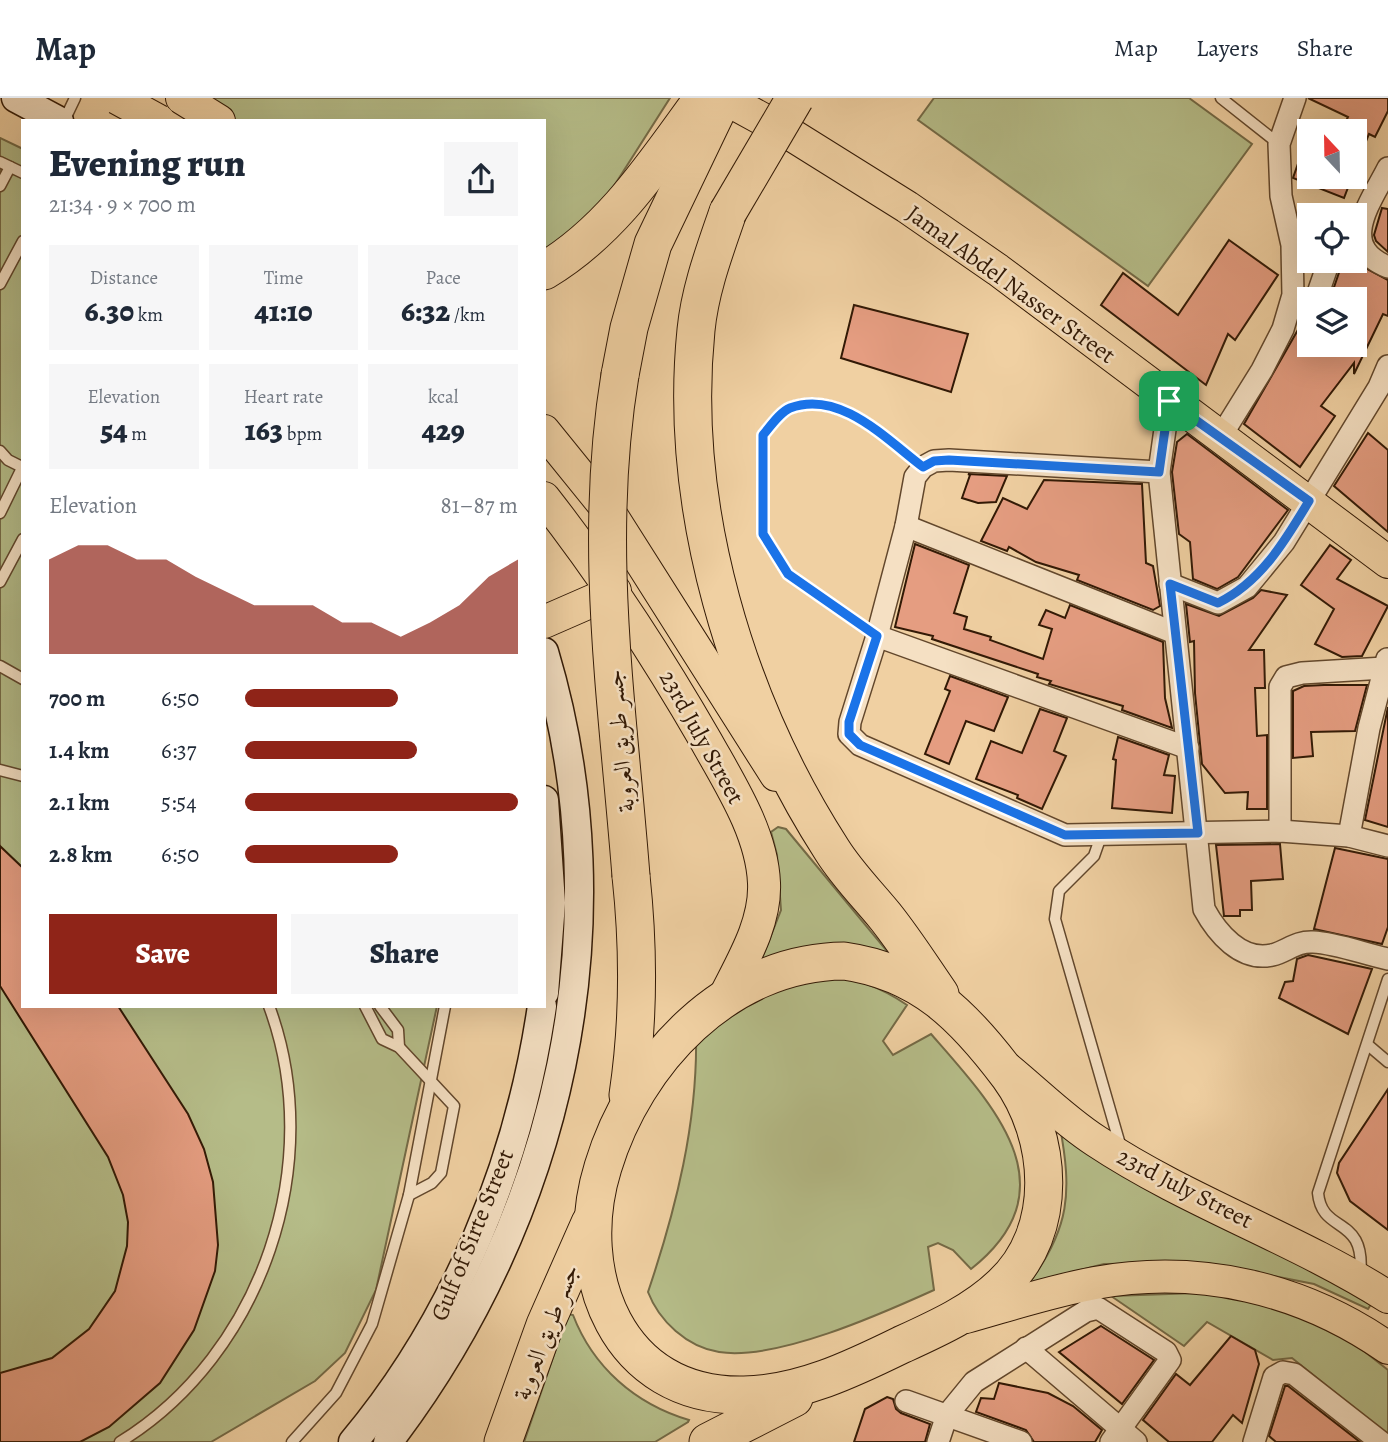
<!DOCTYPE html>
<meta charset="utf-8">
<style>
:root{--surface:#fff;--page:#f6f6f7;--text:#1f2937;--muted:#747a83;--line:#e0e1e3;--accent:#8f2418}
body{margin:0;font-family:Alegreya,Amiri,serif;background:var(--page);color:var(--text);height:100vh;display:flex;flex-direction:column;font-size:26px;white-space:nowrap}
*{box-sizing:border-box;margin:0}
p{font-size:23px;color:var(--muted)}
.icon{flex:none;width:38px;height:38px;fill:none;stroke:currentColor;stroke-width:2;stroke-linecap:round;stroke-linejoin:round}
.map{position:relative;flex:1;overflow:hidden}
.sheet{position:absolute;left:21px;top:21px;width:525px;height:889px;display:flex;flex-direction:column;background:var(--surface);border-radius:0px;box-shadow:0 7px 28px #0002}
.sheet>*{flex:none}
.needle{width:46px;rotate:338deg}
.buttons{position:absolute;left:1297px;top:21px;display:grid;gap:14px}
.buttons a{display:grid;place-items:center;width:70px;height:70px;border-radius:0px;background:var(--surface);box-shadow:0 7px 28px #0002;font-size:35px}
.pin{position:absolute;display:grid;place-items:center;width:60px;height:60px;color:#fff;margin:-30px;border-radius:14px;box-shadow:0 4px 10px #0006}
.round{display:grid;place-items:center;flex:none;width:74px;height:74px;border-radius:0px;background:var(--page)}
.head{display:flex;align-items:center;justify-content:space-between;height:119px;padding:0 28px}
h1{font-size:38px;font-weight:800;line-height:52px}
.figures{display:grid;grid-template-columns:repeat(3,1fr);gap:10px;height:119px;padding:7px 28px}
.figures div{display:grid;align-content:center;border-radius:0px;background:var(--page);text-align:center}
.figures b{font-size:30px;font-weight:800}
.figures small{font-size:19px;font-weight:400}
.figures p{font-size:19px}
.chart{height:196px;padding:14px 28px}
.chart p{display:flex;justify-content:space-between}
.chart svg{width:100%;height:126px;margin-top:7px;fill:var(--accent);opacity:.7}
.button{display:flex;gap:14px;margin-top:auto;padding:14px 28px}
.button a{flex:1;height:80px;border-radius:0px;background:var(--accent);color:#fff;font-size:28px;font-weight:800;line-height:80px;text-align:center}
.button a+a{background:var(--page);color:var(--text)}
ul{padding:0 28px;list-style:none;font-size:23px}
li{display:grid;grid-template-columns:112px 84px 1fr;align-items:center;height:52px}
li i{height:18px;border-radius:9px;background:var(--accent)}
header{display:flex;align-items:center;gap:42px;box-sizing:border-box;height:98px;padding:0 35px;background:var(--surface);border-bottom:2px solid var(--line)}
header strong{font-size:33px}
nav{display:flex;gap:38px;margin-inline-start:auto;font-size:24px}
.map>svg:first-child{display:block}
</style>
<header>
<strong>Map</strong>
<nav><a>Map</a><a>Layers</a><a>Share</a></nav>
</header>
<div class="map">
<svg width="1388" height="1344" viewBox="0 0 1388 1344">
<rect width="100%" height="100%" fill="#f0d0a2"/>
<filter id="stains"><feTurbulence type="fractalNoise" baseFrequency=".00286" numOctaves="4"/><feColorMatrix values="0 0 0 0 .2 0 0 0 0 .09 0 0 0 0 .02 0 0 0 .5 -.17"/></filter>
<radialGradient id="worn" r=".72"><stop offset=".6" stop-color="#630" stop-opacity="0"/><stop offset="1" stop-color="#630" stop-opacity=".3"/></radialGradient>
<!-- green -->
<g fill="#b5bc88" stroke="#746a46" stroke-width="2">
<path d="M205,0h465l-79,124 -47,40v-141h-307z"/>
<path d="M934,0h255l63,46 -104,142 -230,-166z"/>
<path d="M0,40l23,11v857h414l-61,284 -31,63 -30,28 -104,61h-211z"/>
<path d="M778,729l8,2 106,128 -132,6 21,-53 -4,-55 -6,-23z"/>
<path d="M823,877c34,4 56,11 84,30l-24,36 10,14 38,-21c63,72 142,154 40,235l-18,-19 -15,-7 -10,4 6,43c-53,24 -158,71 -215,62 -32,-5 -60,-31 -71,-60 28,-83 50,-170 48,-259l63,-36z"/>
<path d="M1060,1029l313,174 -5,8 -54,-25 -107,-21 -103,1 -75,19c41,-55 43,-91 31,-156z"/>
<path d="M1198,1195l63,8 71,25 56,44v65l-96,-77 -19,2 -66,-38 -23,24 -73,-50z"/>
<path d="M568,1216l5,1c20,52 62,89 116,105l-1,2 -33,20h-131z"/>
</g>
<!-- building -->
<g fill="#e59d81" stroke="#321905" stroke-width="2">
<path d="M1308,0h80v13l-13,26 -6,-3 -14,35 -1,-42 -9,-4 3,-6z"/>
<path d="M1308,37l1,42h43l-8,21 -51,-20z"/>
<path d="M1382,110l6,1v43l-12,-11 -2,-6z"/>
<path d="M1229,142l49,35 -43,65 -7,-6 -22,51 -105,-80 22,-32 55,42z"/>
<path d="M1343,163l19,5 26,14v36l-5,-2 -29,60v-11l-33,43 14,10 -35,51 -56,-43 55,-96 10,7v10h45v-46l-23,-3z"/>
<path d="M854,207l114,29 -17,58 -110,-34z"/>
<path d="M1368,335l20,17v82l-54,-46z"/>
<path d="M1187,336l101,76 -50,67 -21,12 -24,-10 -3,-37 -11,-8 -7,-62 5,-30z"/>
<path d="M968,376l39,2 -11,26 -18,1 -16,-5 8,-23z"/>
<path d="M1044,382l98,4 4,79 7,3 7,40 -7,4 -76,-30 2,-5 -43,-13 -27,-15 -2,4 -26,-10 22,-43 24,11z"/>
<path d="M915,446l54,21 -15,48 13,4 -3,12 27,8 -1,3 53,19 9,-30 -13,-4 7,-15 19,8 5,-13 93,37 2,56 7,30 -50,-18 1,-4 -74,-22 2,-3 -14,-4 1,-3 -106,-35 1,-3 -38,-9z"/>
<path d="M1330,447l21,15 -14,19 51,27 -26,50 -20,1 -27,-13 19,-35 -33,-24z"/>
<path d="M1261,492l26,5 -38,55h15l1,38h-10l2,48 10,-1v74h-20l1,-17 -23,1 -23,-29 -7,-71 -1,-52 -4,1 -4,-38 33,12 34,-18z"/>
<path d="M950,578l58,21 -14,34 -28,-10 -17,43 -24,-10 25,-63 -5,-2z"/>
<path d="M1324,587h43l-12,46 -44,1 2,24 -20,2v-67l11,-5z"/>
<path d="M1388,609v120l-23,-7z"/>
<path d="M1040,611l27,9 -13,33 12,5 -24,53 -25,-11 1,-3 -42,-16 15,-38 31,12z"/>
<path d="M1118,639l51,18 -5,20 11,1 -3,37 -60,-5 4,-48 -3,-1z"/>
<path d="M1280,746l3,35 -32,2 1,29h-12v6h-16l-8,-71z"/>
<path d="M0,748l23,22v138h95l70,108 16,35 9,33 5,63 -3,26 -21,59 -34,53 -51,44 -29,15h-80v-69l52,-15 37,-29 26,-38 12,-45 1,-24 -5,-27 -15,-38 -108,-171z"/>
<path d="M1335,750l53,11v68l-6,17 -68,-15z"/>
<path d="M1308,857l64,14 -24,65 -69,-36 6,-16 8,-1 4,-22z"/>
<path d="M1388,991v141l-38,-29 -13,-28 2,-10z"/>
<path d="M1101,1228l53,34 -32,44 -63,-52z"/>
<path d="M1231,1238l24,14 4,14 -17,59 -9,-8 -21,27h-43l-26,-22 33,-46 14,11z"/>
<path d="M999,1285l49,10 25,13 29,24 -7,12h-61l-8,-12 -50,-18 5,-14 13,1z"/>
<path d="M1285,1288h3l72,56h-84l-7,-6z"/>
<path d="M887,1299l6,2 3,10 5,4 29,11 -5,18h-71l11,-33z"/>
</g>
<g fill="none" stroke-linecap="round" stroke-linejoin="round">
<defs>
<g id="lane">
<path d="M1221,0l58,46"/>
<path d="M64,23l11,-23"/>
<path d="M0,64l23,11"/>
<path d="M0,88l10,-19"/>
<path d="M0,186l23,-43"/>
<path d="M0,353l8,9 14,7"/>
<path d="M0,415l23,-47"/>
<path d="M0,484l23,-43"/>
<path d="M877,538l-89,-62 -25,-40v-99c7,-8 17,-23 27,-27 50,-19 97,32 133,59"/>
<path d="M0,568l23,13"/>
<path d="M0,672l23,6"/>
<path d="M1101,738l-7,20 -35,35 -4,28 66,229"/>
<path d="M365,908l17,33 17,8 55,59 -13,67 -9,10 -23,12"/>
<path d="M380,908l18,24 1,17"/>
<path d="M1368,947l20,17"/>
<path d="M1360,1179c7,-64 -38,-41 -42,-84l70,-214"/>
<path d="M120,1344c143,-88 207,-280 149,-436"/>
<path d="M292,1344l44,-49 36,-69 37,-129 36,-189"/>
</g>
<g id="street">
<path d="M1388,70c-17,34 -52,78 0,99"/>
<path d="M1311,201l6,-3 12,-35"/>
<path d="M1169,303l-10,71 45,437c13,24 37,53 68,46 14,-3 24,-14 41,-13 24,1 51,12 75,17"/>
<path d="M1221,338l41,-66 21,-41 10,-34 -1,-50 -11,-49 -2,-52 16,-46"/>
<path d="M1159,374l-210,-12 -15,1 -11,6 -8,10 -9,49 -29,110 -27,86 -1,12 11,11 205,90 215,-4 69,5 39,10"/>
<path d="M906,428l269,107"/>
<path d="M1170,486l48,19 29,-16 37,-45 95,-155 9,-21"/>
<path d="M877,538l311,112"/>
<path d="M1280,733v-144l6,-10 16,-4 82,-5"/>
<path d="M1349,738l20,-108 18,-69"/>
<path d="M1026,1250l110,94"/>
<path d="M906,1303l115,41"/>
<path d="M938,1344l9,-27 27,-33 112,-71 12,-3 68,44 4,8 -59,82"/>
<path d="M1254,1344l20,-65 9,-5 11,2 87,68"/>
</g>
<g id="secondary">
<path d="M16,0l43,23"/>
<path d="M544,702l7,103 -7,90"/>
<path d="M353,1344c102,-122 166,-278 189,-436"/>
<path d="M388,1344c172,-225 238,-516 156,-790"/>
</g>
<g id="primary">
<path d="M182,0l37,23"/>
<path d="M724,0l71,39 112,70 91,63 390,292"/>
<path d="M544,333l64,79 168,265"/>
<path d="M544,400c61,78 113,158 162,243 24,43 56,92 58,142 2,42 -24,82 -42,119"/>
<path d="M544,524l71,-31"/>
<path d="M1009,972c29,24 56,51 87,71 92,61 199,97 292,156"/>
<path d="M966,1219c43,-12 85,-26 129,-34 104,-19 207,5 293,65"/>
</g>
<g id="highway">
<path d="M728,114c-13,38 -28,77 -32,118 -18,177 40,371 136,520 15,24 35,44 53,66 20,25 37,52 55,78"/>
<path d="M544,173c69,-41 112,-109 159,-173"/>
<path d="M620,277l9,-47 24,-84 70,-146"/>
<path d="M844,863c77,11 120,55 165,115 44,60 51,155 -7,209 -28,27 -66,44 -101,60 -49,24 -101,49 -157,50 -127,3 -174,-122 -141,-228 32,-106 124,-205 241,-206z"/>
<path d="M628,997c11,-74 11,-145 3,-219"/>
<path d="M503,1344l42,-117 45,-102"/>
<path d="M708,1344l86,-44"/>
</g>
</defs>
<!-- lane casing -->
<use href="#lane" stroke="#62472c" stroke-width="13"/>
<!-- street casing -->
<use href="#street" stroke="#62472c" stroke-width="24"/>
<!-- secondary casing -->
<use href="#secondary" stroke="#321905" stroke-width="31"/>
<!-- primary casing -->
<use href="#primary" stroke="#321905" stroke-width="34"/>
<!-- highway casing -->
<use href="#highway" stroke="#321905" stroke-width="39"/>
<!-- lane -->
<use href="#lane" stroke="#f5e0c3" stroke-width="10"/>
<!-- street -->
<use href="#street" stroke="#f5e0c3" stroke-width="21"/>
<!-- secondary -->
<use href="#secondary" stroke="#f5e0c3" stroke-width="28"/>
<!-- primary -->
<use href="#primary" stroke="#f0d0a2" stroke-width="32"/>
<!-- highway -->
<use href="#highway" stroke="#f0d0a2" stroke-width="37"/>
<defs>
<path id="primary-bridge" d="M117,0l42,23"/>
<g id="highway-bridge">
<path d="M728,114l67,-114"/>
<path d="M620,277c-28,169 -2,332 11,501"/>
</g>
</defs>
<!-- primary-bridge casing -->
<use href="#primary-bridge" stroke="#321905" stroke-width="34" stroke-linecap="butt"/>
<!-- highway-bridge casing -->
<use href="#highway-bridge" stroke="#321905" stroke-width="39" stroke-linecap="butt"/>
<!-- primary-bridge -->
<use href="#primary-bridge" stroke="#f0d0a2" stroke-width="32"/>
<!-- highway-bridge -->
<use href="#highway-bridge" stroke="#f0d0a2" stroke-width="37"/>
</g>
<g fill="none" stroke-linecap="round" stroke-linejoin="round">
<defs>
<path id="route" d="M1169,303l140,100c-24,40 -48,81 -91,102l-48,-19 28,249 -133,2 -205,-90 -11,-11v-12l28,-86 -89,-62 -25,-40v-99c7,-8 17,-23 27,-27 50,-19 97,32 133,59l11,-6 15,-1 210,12z"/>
</defs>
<!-- route casing -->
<use href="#route" stroke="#fff" stroke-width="14"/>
<!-- route -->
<use href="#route" stroke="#1a73e8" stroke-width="9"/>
</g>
<g text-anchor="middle" stroke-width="5" stroke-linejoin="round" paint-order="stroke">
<!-- street labels -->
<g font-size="24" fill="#321905" stroke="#f5e0c3">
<text transform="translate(1011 186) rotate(36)" y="8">Jamal Abdel Nasser Street</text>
<text transform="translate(702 639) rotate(61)" y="8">23rd July Street</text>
<text transform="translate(620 643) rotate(-95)" y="8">جسر طريق العروبة</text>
<text transform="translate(1185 1090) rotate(27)" y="8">23rd July Street</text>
<text transform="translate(472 1137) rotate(-68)" y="8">Gulf of Sirte Street</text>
<text transform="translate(546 1234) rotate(-69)" y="8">جسر طريق العروبة</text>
</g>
</g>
<rect width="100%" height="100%" filter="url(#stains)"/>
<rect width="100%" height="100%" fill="url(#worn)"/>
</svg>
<div class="buttons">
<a><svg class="needle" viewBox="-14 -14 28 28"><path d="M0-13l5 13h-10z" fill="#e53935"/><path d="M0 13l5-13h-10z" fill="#747a83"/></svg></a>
<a><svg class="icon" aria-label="locate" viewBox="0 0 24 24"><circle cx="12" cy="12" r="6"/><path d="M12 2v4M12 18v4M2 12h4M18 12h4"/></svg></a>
<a><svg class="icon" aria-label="layers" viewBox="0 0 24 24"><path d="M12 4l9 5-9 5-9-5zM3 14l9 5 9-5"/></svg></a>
</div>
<div class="pin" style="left:1169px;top:303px;background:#1e9e55"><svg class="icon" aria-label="arrive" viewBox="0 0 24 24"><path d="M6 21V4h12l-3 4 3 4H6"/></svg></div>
<section class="sheet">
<div class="head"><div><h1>Evening run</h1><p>21:34 · 9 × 700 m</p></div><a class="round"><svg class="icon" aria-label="share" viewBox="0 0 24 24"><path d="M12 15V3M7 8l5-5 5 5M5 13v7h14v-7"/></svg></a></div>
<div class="figures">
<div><p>Distance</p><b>6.30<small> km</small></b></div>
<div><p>Time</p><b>41:10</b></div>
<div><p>Pace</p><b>6:32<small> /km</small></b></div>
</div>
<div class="figures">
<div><p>Elevation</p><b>54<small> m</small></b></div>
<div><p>Heart rate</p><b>163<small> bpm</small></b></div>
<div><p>kcal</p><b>429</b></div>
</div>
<div class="chart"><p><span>Elevation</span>81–87 m</p>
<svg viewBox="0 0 160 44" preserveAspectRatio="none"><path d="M0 44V11L10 6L20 6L30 11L40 11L50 17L60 22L70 27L80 27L90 27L100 33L110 33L120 38L130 33L140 27L150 17L160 11V44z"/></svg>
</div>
<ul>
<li><b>700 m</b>6:50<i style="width:56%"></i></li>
<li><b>1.4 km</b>6:37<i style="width:63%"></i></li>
<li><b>2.1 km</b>5:54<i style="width:100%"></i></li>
<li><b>2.8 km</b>6:50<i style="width:56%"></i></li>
</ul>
<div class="button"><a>Save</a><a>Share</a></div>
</section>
</div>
